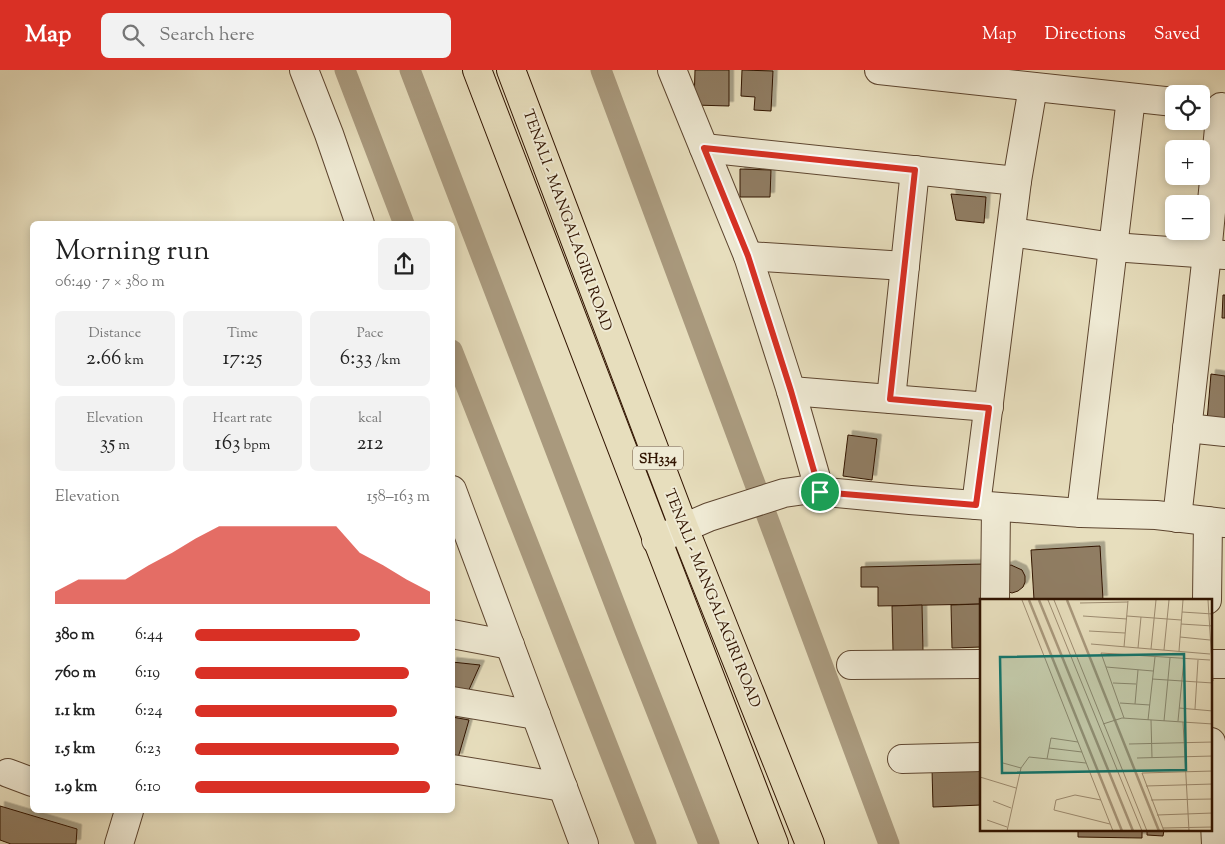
<!DOCTYPE html>
<meta charset="utf-8">
<style>
:root{--surface:#fff;--page:#f2f2f2;--text:#222;--muted:#767676;--accent:#d93025}
body{margin:0;font-family:"Sorts Mill Goudy",serif;background:var(--page);color:var(--text);height:100vh;display:flex;flex-direction:column;font-size:19px;white-space:nowrap}
*{box-sizing:border-box;margin:0}
p{font-size:16px;color:var(--muted)}
.icon{flex:none;width:28px;height:28px;fill:none;stroke:currentColor;stroke-width:2;stroke-linecap:round;stroke-linejoin:round}
.map{position:relative;flex:1;overflow:hidden}
.drawer{position:absolute;left:30px;top:151px;width:425px;height:592px;display:flex;flex-direction:column;background:var(--surface);border-radius:8px;box-shadow:0 2px 8px #0003}
.drawer>*{flex:none}
.buttons{position:absolute;left:1165px;top:15px;display:grid;gap:10px}
.buttons a{display:grid;place-items:center;width:45px;height:45px;border-radius:8px;background:var(--surface);box-shadow:0 2px 8px #0003;font-size:25px}
.pin{position:absolute;display:grid;place-items:center;width:42px;height:42px;color:#fff;margin:-21px;border:2px solid #fff;border-radius:50%;box-shadow:0 1px 5px #0007}
.round{display:grid;place-items:center;flex:none;width:52px;height:52px;border-radius:8px;background:var(--page)}
.summary{display:flex;align-items:center;justify-content:space-between;height:85px;padding:0 25px}
h1{font-size:28px;font-weight:600;line-height:38px}
.figures{display:grid;grid-template-columns:repeat(3,1fr);gap:8px;height:85px;padding:5px 25px}
.figures div{display:grid;align-content:center;border-radius:8px;background:var(--page);text-align:center}
.figures b{font-size:21px;font-weight:600}
.figures small{font-size:14px;font-weight:400}
.figures p{font-size:14px}
.chart{height:140px;padding:10px 25px}
.chart p{display:flex;justify-content:space-between}
.chart svg{width:100%;height:90px;margin-top:5px;fill:var(--accent);opacity:.7}
ul{padding:0 25px;list-style:none;font-size:16px}
li{display:grid;grid-template-columns:80px 60px 1fr;align-items:center;height:38px}
li i{height:12px;border-radius:6px;background:var(--accent)}
header{display:flex;align-items:center;gap:30px;box-sizing:border-box;height:70px;padding:0 25px;background:var(--accent);color:#fff}
header strong{font-size:24px}
nav{display:flex;gap:28px;margin-inline-start:auto;font-size:18px}
.search{width:350px;height:45px;background:var(--page);display:flex;align-items:center;gap:12px;box-sizing:border-box;padding:0 18px;border-radius:8px;color:var(--muted);font-size:19px}
.map>svg:first-child{display:block}
</style>
<header>
<strong>Map</strong>
<div class="search"><svg class="icon" aria-label="search" viewBox="0 0 24 24"><circle cx="10" cy="10" r="6"/><path d="M15 15l6 6"/></svg>Search here</div>
<nav><a>Map</a><a>Directions</a><a>Saved</a></nav>
</header>
<div class="map">
<svg width="1225" height="774" viewBox="0 0 1225 774">
<defs>
<filter id="shadow"><feDropShadow dx="4.5" dy="-4.5" stdDeviation="0" flood-color="#0004"/></filter>
</defs>
<rect width="100%" height="100%" fill="#e7debd"/>
<filter id="stains"><feTurbulence type="fractalNoise" baseFrequency=".004" numOctaves="4"/><feColorMatrix values="0 0 0 0 .2 0 0 0 0 .09 0 0 0 0 .02 0 0 0 .5 -.17"/></filter>
<radialGradient id="worn" r=".72"><stop offset=".6" stop-color="#630" stop-opacity="0"/><stop offset="1" stop-color="#630" stop-opacity=".3"/></radialGradient>
<g fill="none" stroke-linecap="round" stroke-linejoin="round">
<!-- canal -->
<g stroke="#a9997d" stroke-width="21">
<path d="M345,0l59,154"/>
<path d="M410,0l215,561 84,213"/>
<path d="M601,0l288,774"/>
<path d="M452,280l194,494"/>
</g>
</g>
<!-- building -->
<g fill="#907d63" stroke="#311401" filter="url(#shadow)">
<path d="M695,0h34v36l-35,-1z"/>
<path d="M742,0l31,1 -2,40 -17,-1 1,-13 -14,-1z"/>
<path d="M740,99l31,1 -1,27h-30z"/>
<path d="M951,124l35,3 -2,26 -28,-3z"/>
<path d="M1223,225h2v23h-3z"/>
<path d="M1211,304l14,2v47l-18,-2z"/>
<path d="M848,365l29,4 -5,41 -29,-4z"/>
<path d="M1100,476l3,54h-69l-3,-50z"/>
<path d="M984,494l1,36h-4v4l-103,2v-19h-17v-20z"/>
<path d="M1011,495l11,5 3,6v6l-2,5 -5,4 -6,2 -6,-2 -1,-24z"/>
<path d="M981,534v43l-29,1 -1,-43z"/>
<path d="M922,535l1,46h-30l-1,-45z"/>
<path d="M452,592l28,3 -13,29 -15,-3z"/>
<path d="M452,647l17,3 -11,38 -6,-1z"/>
<path d="M981,697v38l-48,2 -1,-38z"/>
<path d="M0,736l77,23 -1,15h-65l-11,-4z"/>
<path d="M1078,760h64v8l-64,-1z"/>
<path d="M1147,760h17l-1,6 -16,-1z"/>
</g>
<g fill="none" stroke-linecap="round" stroke-linejoin="round">
<defs>
<g id="minor">
<path d="M304,0l25,64 31,90"/>
<path d="M672,0l76,186 43,135 29,101"/>
<path d="M879,0l295,32"/>
<path d="M704,78l313,33"/>
<path d="M1011,162l102,15 112,8"/>
<path d="M748,186l157,10"/>
<path d="M791,321l198,16"/>
<path d="M891,329l24,-229"/>
<path d="M1187,358l38,4"/>
<path d="M452,420l132,354"/>
<path d="M976,435l41,-324 16,-94"/>
<path d="M1081,443l50,-415"/>
<path d="M1177,448l30,-264 14,-147"/>
<path d="M656,470l53,-23 75,-24 21,-3 105,10 171,13 75,2 69,8"/>
<path d="M995,530l1,-93"/>
<path d="M1207,530l1,-79"/>
<path d="M452,564l58,11"/>
<path d="M1211,594h14"/>
<path d="M851,595l130,-1"/>
<path d="M452,631l84,14"/>
<path d="M1211,672l5,102"/>
<path d="M902,689l79,-2"/>
<path d="M452,699l111,18"/>
<path d="M8,703l24,9"/>
<path d="M119,774l10,-33"/>
</g>
<g id="major">
<path d="M477,0l297,774"/>
<path d="M511,0l173,458 126,316"/>
</g>
</defs>
<!-- minor casing -->
<use href="#minor" stroke="#5e4630" stroke-width="30"/>
<!-- major casing -->
<use href="#major" stroke="#311401" stroke-width="30"/>
<!-- minor -->
<use href="#minor" stroke="#efead4" stroke-width="28"/>
<!-- major -->
<use href="#major" stroke="#e7debd" stroke-width="28"/>
</g>
<g fill="none" stroke-linecap="round" stroke-linejoin="round">
<defs>
<path id="route" d="M704,78l211,22 -25,229 99,9 -13,97 -156,-13 -29,-101 -43,-135z"/>
</defs>
<!-- route casing -->
<use href="#route" stroke="#fff" stroke-width="10"/>
<!-- route -->
<use href="#route" stroke="#d93025" stroke-width="6"/>
</g>
<g text-anchor="middle" stroke-width="4" stroke-linejoin="round" paint-order="stroke">
<!-- shield labels -->
<rect fill="#efead4" stroke="#6a5440" stroke-width="1" x="633" y="376.5" width="50" height="23" rx="4"/>
<g font-size="14" font-weight="bold" fill="#311401">
<text x="658" y="393">SH334</text>
</g>
<!-- street labels -->
<g font-size="15" fill="#311401" stroke="#efead4">
<text transform="translate(568 150) rotate(70)" y="5">TENALI - MANGALAGIRI ROAD</text>
<text transform="translate(713 528) rotate(68)" y="5">TENALI - MANGALAGIRI ROAD</text>
</g>
</g>
<!-- overview -->
<g transform="translate(980 529)">
<rect width="232" height="232" fill="#e7debd"/>
<path fill="none" stroke="#a9997d" stroke-width="2.5" d="M49,1l93,231M59,1l94,231M87,1l92,231"/>
<path fill="none" stroke="#9e8d72" stroke-width="1" d="M42,1l91,231M68,1l94,231M74,1l93,231M228,1l5,81M100,4l48,-1M202,13l31,2M103,17l44,3M147,17l54,4M201,25l32,2M109,32l36,2M200,38l30,3M111,45l119,10M144,48l4,-46M158,49l3,-31M171,50l5,-49M184,51l5,-50M199,52l4,-51M126,68l47,4M172,80l61,4M133,84l23,1M140,104l30,2M155,105l3,-34M199,109l34,3M215,110l3,-49M144,119l-23,-65 109,7M168,121l7,-63M171,121l1,38M184,122l6,-63M198,122l6,-62M203,123l6,109M123,125l19,-6 91,6M149,145l84,-2M69,149l33,4M157,159l76,-2M67,160l4,-21 27,4M23,164l18,5M0,178l36,11M166,187l67,-2M121,201l-26,-5 -19,5 -2,10 56,14M171,201l62,-1M13,202l18,7M177,216l56,-2M7,221l20,7M183,229l50,-1M27,232l14,-63 8,-11 57,6M184,232l-22,-58 71,-2"/>
<path fill="#0f766e" fill-opacity="0.15" stroke="#0f766e" stroke-width="2.5" d="M204,55l2,116 -184,3 -2,-116z"/>
<rect width="232" height="232" fill="none" stroke="#311401" stroke-width="2.5"/>
</g>
<rect width="100%" height="100%" filter="url(#stains)"/>
<rect width="100%" height="100%" fill="url(#worn)"/>
</svg>
<div class="buttons">
<a><svg class="icon" aria-label="locate" viewBox="0 0 24 24"><circle cx="12" cy="12" r="6"/><path d="M12 2v4M12 18v4M2 12h4M18 12h4"/></svg></a>
<a>+</a>
<a>−</a>
</div>
<div class="pin" style="left:820px;top:422px;background:#1e9e55"><svg class="icon" aria-label="arrive" viewBox="0 0 24 24"><path d="M6 21V4h12l-3 4 3 4H6"/></svg></div>
<section class="drawer">
<div class="summary"><div><h1>Morning run</h1><p>06:49 · 7 × 380 m</p></div><a class="round"><svg class="icon" aria-label="share" viewBox="0 0 24 24"><path d="M12 15V3M7 8l5-5 5 5M5 13v7h14v-7"/></svg></a></div>
<div class="figures">
<div><p>Distance</p><b>2.66<small> km</small></b></div>
<div><p>Time</p><b>17:25</b></div>
<div><p>Pace</p><b>6:33<small> /km</small></b></div>
</div>
<div class="figures">
<div><p>Elevation</p><b>35<small> m</small></b></div>
<div><p>Heart rate</p><b>163<small> bpm</small></b></div>
<div><p>kcal</p><b>212</b></div>
</div>
<div class="chart"><p><span>Elevation</span>158–163 m</p>
<svg viewBox="0 0 160 44" preserveAspectRatio="none"><path d="M0 44V38L10 32L20 32L30 32L40 25L50 19L60 12L70 6L80 6L90 6L100 6L110 6L120 6L130 19L140 25L150 32L160 38V44z"/></svg>
</div>
<ul>
<li><b>380 m</b>6:44<i style="width:70%"></i></li>
<li><b>760 m</b>6:19<i style="width:91%"></i></li>
<li><b>1.1 km</b>6:24<i style="width:86%"></i></li>
<li><b>1.5 km</b>6:23<i style="width:87%"></i></li>
<li><b>1.9 km</b>6:10<i style="width:100%"></i></li>
</ul>
</section>
</div>
